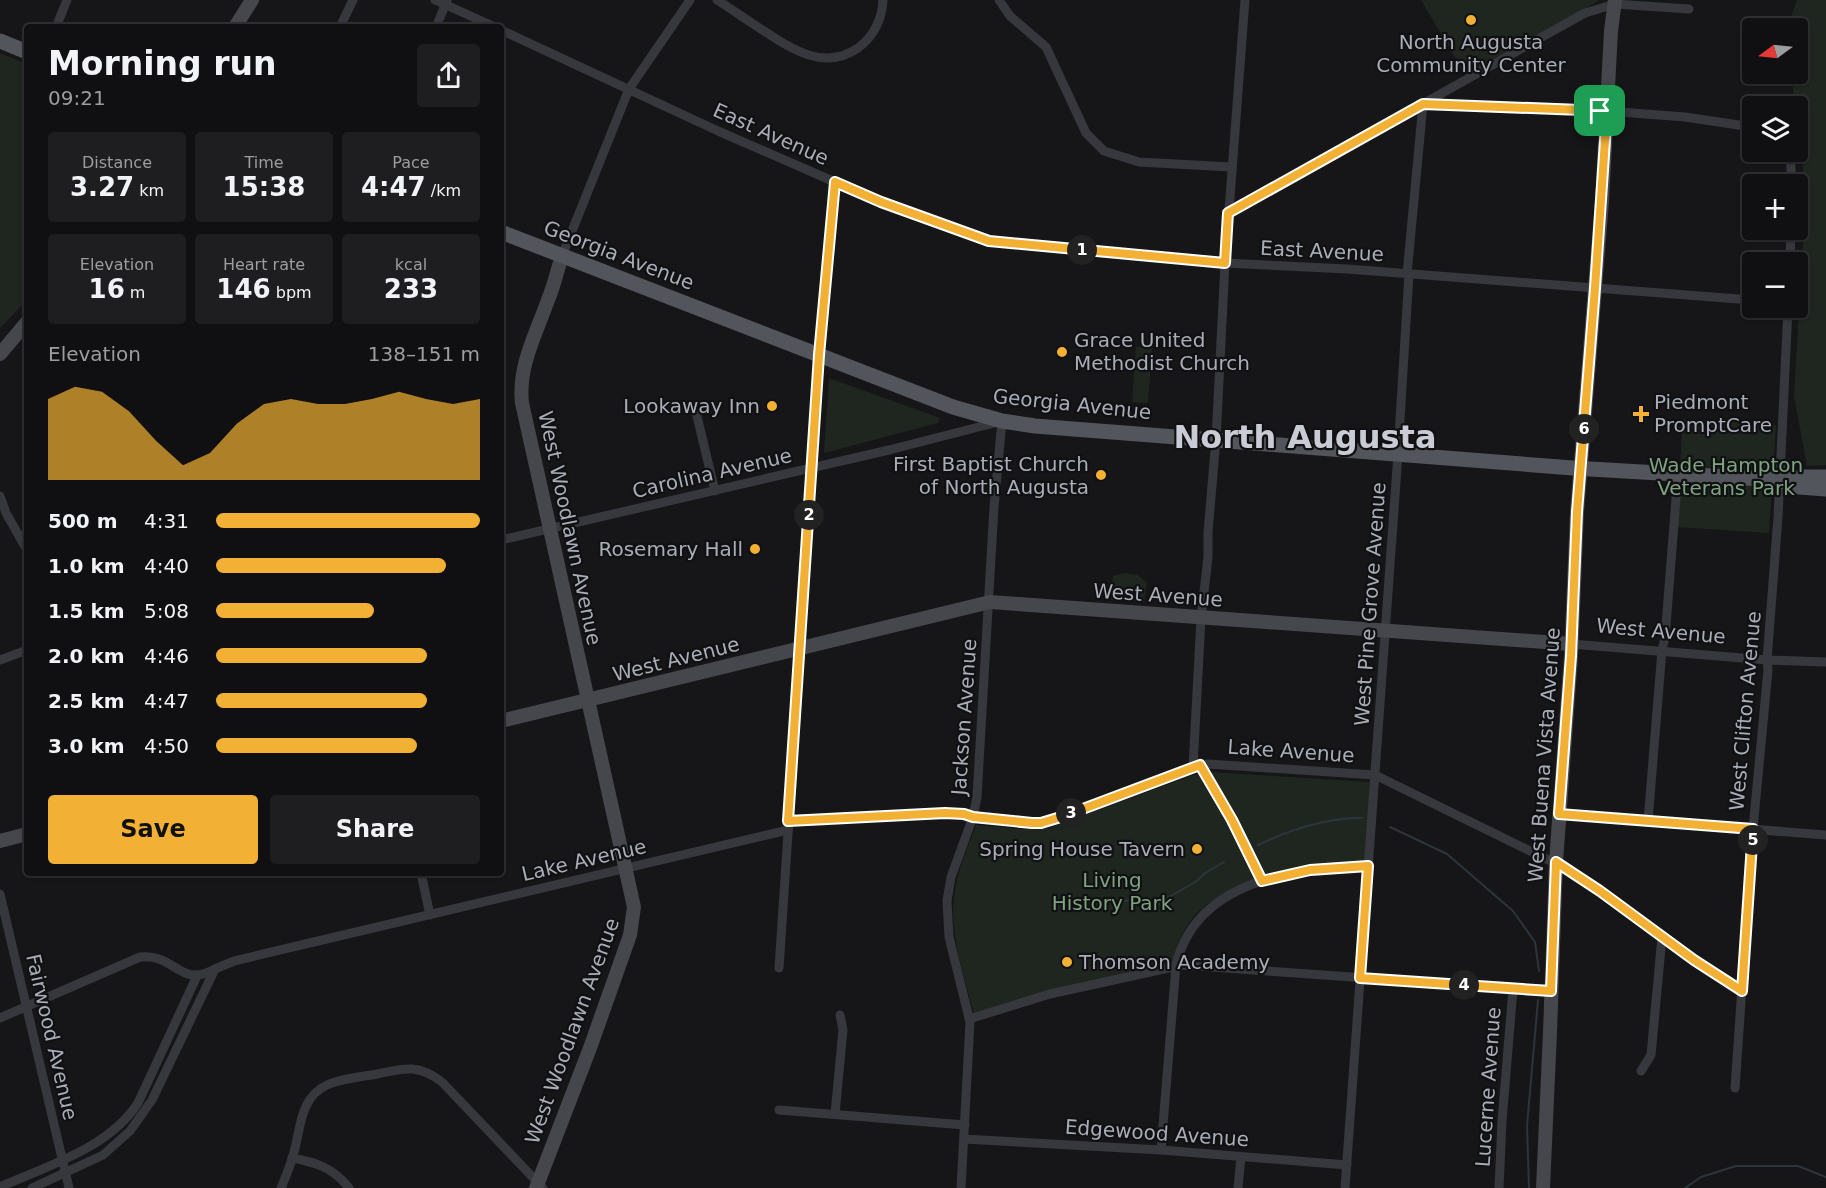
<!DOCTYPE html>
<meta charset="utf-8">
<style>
:root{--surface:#101012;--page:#1e1e20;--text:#f1f3f6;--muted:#9c9d9f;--line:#303032;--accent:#f2b134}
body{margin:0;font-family:"DejaVu Sans",sans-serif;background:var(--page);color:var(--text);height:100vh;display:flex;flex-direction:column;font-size:22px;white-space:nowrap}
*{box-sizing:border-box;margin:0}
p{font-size:20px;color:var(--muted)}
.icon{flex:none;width:33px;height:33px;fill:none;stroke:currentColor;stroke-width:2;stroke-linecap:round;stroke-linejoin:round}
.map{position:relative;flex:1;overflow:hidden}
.sheet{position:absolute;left:24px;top:24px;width:480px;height:852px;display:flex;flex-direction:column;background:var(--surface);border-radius:6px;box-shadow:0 2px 4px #0004,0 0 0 2px var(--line)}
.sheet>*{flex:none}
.needle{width:39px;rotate:255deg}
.controls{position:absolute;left:1742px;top:18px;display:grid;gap:12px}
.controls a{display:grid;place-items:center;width:66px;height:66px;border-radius:6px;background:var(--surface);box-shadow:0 2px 4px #0004,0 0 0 2px var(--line);font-size:30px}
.pin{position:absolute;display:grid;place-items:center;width:51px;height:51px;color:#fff;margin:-26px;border-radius:12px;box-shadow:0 3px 9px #0006}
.km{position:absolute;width:30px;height:30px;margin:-15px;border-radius:50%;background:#222;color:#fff;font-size:16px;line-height:30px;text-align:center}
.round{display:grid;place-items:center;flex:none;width:63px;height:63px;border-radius:6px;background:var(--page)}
.summary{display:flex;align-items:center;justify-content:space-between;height:102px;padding:0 24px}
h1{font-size:33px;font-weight:800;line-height:45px}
.stats{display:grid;grid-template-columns:repeat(3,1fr);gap:9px;height:102px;padding:6px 24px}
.stats div{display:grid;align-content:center;border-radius:6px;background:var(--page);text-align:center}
.stats b{font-size:26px;font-weight:800}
.stats small{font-size:16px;font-weight:400}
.stats p{font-size:16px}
.chart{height:168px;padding:12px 24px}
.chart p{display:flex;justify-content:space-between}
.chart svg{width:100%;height:108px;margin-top:6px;fill:var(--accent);opacity:.7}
.cta{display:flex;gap:12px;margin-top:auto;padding:12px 24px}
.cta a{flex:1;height:69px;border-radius:6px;background:var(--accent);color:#111;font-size:24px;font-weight:800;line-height:69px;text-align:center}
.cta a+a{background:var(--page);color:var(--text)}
ul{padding:0 24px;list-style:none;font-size:20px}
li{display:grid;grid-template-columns:96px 72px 1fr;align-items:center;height:45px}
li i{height:15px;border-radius:8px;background:var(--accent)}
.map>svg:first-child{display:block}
</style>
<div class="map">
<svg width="1826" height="1188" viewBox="0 0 1826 1188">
<rect width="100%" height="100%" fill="#161618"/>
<!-- green -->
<g fill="#1e261f">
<path d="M1421,0h179l-134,76z"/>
<path d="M1797,0h29v465l-19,1 -13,-70 12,-203 -9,-71v-16h-2l-4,-32h6v-46h-7l1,-11z"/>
<path d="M0,53l27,11v236l-27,28z"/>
<path d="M1136,347l16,1 -4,55 -16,-1z"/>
<path d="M829,378l111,40 -2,5 -114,30z"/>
<path d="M1683,419l93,6 -7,108 -93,-6z"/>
<path d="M1125,573l13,2 9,8 -3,19 -33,-2 2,-24z"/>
<path d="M1211,772l160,10 -6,80 -99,15z"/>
<path d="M1199,773c20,34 44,69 55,107 -44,19 -70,32 -81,82l-102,23 -97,29c-10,-40 -26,-81 -19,-123 3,-23 13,-44 21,-66l44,4 29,-1z"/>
</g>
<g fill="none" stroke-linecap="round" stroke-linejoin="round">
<!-- stream -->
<g stroke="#2c353c" stroke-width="2">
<path d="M1390,827l57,27 66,57 22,31 4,29"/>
<path d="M1258,845c33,-16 67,-27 104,-27"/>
<path d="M1122,901l17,-1 7,9h6l15,-11 30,-17 8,-8 19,-11"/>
<path d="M1529,1188l-2,-62 11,-126"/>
<path d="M1685,1188l16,-11 35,-11h62l28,11"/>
</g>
<!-- street -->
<g stroke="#37383d" stroke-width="9">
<path d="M435,0l60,27"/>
<path d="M717,0c16,10 31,21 47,31 29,19 61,40 94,17 16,-12 24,-29 25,-48"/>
<path d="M999,0l11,16 36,31 40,86 18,18 35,11 92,5"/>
<path d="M56,27l11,-27"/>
<path d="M340,27l13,-27"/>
<path d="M436,27l11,-26"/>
<path d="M501,30l217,101 117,51 46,20 108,39 236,22 122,6 405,31"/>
<path d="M1790,152l2,32"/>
<path d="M1228,213l357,-200 30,-9 74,5"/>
<path d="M562,256l67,-167 61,-89"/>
<path d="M1790,262l1,-32"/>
<path d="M1407,274l16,-170 184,7 78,6 67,10"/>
<path d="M695,408l20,83"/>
<path d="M0,496l6,17 21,37"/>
<path d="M501,540l388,-90 113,-29 -8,86 -17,290 -4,20 -22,60 -4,24 2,36 21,85 -9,166"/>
<path d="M1571,644l196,16 59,2"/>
<path d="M0,660l27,-10"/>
<path d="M1200,765l28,48 34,68"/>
<path d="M1193,767l8,-149 7,-61v-25l8,-93 9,-176 20,-263"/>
<path d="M1559,814l267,21"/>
<path d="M788,821l157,-8 20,1 8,3 59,6 19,-3 142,-53 15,-3 167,11 194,95 125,90 48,31"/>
<path d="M1648,821l14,-171 3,-12 13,-165"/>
<path d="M421,873l9,42"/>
<path d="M0,894l69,294"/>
<path d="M779,968l41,-613 15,-173"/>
<path d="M0,1018l140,-61c36,-4 39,32 75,12"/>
<path d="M969,1019l81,-25 132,-29 369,26"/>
<path d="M1641,1071l10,-16 11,-118"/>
<path d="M1735,1088l18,-259 15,-159 -1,-10 11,-143 10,-209"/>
<path d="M779,1110l186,15"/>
<path d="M835,1114l8,-84 -3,-15"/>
<path d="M964,1139l197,11 186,15"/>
<path d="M1161,1150l15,-185c20,-85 119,-97 192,-100"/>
<path d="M292,1158c23,4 42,10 57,30"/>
<path d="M0,1187c47,-21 109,-39 138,-84l59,-127"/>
<path d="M32,1188l71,-33 27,-24 22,-31 63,-131 19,-8 101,-24 453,-107"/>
<path d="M281,1188c6,-14 12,-29 15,-44 5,-23 7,-48 31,-59 14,-7 34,-8 50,-11 28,-6 41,-10 65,8l101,106"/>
<path d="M1238,1188l3,-31"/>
<path d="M1345,1188l52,-720 12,-194"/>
<path d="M1499,1188l3,-67 11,-132"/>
</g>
<!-- secondary -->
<g stroke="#45474d" stroke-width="14">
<path d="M235,27l17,-27"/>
<path d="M0,354l27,-32"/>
<path d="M501,721l489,-119 581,42"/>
<path d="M0,841l27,-7"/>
<path d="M536,1188l54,-140 40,-113 4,-28 -112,-504c-4,-37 14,-69 26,-103 6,-14 9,-29 14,-44"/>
<path d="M1543,1188l7,-156 6,-170 15,-206 6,-144 25,-311 9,-170 4,-31"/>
</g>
<!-- primary -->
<g stroke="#53555c" stroke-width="15">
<path d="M0,41l27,11"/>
<path d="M501,232l452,175 49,14 33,5 538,42 207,12 26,-3h20"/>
<path d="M1782,481l17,6 27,2"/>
</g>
</g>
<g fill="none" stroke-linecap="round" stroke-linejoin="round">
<defs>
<path id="route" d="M1423,104l184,7 -12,177 -18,224 -6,144 -12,158 194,15 -11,162 -48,-31 -94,-69 -44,-29 -5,129 -191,-13 8,-112 -58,4 -48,11 -30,-61 -32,-55 -136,51 -23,7h-9l-59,-6 -9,-3 -19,-1 -157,8 31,-466 16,-173 46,20 108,39 236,22 3,-50z"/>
</defs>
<!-- route casing -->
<use href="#route" stroke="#fff" stroke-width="12"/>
<!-- route -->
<use href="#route" stroke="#f2b134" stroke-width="8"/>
</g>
<!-- markers -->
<g fill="#f2b134" stroke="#111113" stroke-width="2">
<circle cx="1471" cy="20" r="6"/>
<circle cx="1062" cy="352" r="6"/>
<circle cx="772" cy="406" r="6"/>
<path d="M1638 405h6v6h6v6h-6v6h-6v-6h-6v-6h6z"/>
<circle cx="1101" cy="475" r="6"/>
<circle cx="755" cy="549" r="6"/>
<circle cx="1197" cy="849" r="6"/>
<circle cx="1067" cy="962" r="6"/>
</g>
<g text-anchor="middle" stroke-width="4.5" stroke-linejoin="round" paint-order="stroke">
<!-- poi labels -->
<g font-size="20" fill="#a8adb8" stroke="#111113" text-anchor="end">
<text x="1471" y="49" text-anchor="middle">North Augusta<tspan x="1471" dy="23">Community Center</tspan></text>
<text x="1074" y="347" text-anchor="start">Grace United<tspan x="1074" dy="23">Methodist Church</tspan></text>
<text x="1654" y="409" text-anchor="start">Piedmont<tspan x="1654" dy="23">PromptCare</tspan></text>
<text x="760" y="413">Lookaway Inn</text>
<text x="1089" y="471">First Baptist Church<tspan x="1089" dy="23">of North Augusta</tspan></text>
<text x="743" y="556">Rosemary Hall</text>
<text x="1185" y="856">Spring House Tavern</text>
<text x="1079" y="969" text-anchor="start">Thomson Academy</text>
</g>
<!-- street labels -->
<g font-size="20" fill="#a8adb8" stroke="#111113">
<text transform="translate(771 134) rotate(24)" y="7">East Avenue</text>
<text transform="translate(1322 251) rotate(3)" y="7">East Avenue</text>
<text transform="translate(619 255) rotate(21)" y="7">Georgia Avenue</text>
<text transform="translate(1072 404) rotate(6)" y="7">Georgia Avenue</text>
<text transform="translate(712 473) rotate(-13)" y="7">Carolina Avenue</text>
<text transform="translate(570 528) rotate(78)" y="7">West Woodlawn Avenue</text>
<text transform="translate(1158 595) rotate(4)" y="7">West Avenue</text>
<text transform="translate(1370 604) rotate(-86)" y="7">West Pine Grove Avenue</text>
<text transform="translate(1661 631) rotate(5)" y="7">West Avenue</text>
<text transform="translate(676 659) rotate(-14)" y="7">West Avenue</text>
<text transform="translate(1745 711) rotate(-85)" y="7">West Clifton Avenue</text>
<text transform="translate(964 717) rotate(-86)" y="7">Jackson Avenue</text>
<text transform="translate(1291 751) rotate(4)" y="7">Lake Avenue</text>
<text transform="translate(1544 755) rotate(-86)" y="7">West Buena Vista Avenue</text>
<text transform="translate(584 860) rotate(-13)" y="7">Lake Avenue</text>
<text transform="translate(572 1031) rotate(-70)" y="7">West Woodlawn Avenue</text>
<text transform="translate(52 1037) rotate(77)" y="7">Fairwood Avenue</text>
<text transform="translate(1488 1087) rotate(-86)" y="7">Lucerne Avenue</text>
<text transform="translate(1157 1133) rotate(4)" y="7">Edgewood Avenue</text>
</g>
<!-- park labels -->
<g font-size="20" fill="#7fa381" stroke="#111113">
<text x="1726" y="472">Wade Hampton<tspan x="1726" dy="23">Veterans Park</tspan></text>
<text x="1112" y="887">Living<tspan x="1112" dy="23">History Park</tspan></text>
</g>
<!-- town labels -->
<g font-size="32" font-weight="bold" fill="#c9ccd4" stroke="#111113">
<text x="1305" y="448">North Augusta</text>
</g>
</g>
</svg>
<div class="controls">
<a><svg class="needle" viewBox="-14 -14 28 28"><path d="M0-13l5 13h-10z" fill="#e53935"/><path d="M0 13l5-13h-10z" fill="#9c9d9f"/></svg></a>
<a><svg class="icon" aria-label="layers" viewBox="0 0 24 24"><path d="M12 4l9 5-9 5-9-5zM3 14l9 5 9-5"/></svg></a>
<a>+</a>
<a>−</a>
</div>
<div class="pin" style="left:1600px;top:111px;background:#1e9e55"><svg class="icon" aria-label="arrive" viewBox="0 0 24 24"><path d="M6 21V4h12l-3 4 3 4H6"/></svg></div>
<b class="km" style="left:1082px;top:250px">1</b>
<b class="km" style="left:809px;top:515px">2</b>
<b class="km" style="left:1071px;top:813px">3</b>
<b class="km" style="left:1464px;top:985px">4</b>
<b class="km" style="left:1753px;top:840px">5</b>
<b class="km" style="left:1584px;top:429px">6</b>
<section class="sheet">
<div class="summary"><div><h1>Morning run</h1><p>09:21</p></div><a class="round"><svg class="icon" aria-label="share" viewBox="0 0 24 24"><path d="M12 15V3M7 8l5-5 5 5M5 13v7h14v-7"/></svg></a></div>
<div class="stats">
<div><p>Distance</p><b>3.27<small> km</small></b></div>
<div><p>Time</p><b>15:38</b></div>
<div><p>Pace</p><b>4:47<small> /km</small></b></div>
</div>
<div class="stats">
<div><p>Elevation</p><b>16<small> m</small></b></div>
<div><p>Heart rate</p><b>146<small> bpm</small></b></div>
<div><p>kcal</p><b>233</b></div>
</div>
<div class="chart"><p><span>Elevation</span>138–151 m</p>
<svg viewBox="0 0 160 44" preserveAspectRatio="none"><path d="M0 44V11L10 6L20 8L30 16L40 28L50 38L60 33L70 21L80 13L90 11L100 13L110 13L120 11L130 8L140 11L150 13L160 11V44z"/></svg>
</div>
<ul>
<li><b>500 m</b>4:31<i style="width:100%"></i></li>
<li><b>1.0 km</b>4:40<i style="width:87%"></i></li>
<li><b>1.5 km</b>5:08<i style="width:60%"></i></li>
<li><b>2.0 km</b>4:46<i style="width:80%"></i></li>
<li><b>2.5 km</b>4:47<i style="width:80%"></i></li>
<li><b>3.0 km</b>4:50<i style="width:76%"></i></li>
</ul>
<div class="cta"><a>Save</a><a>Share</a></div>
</section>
</div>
